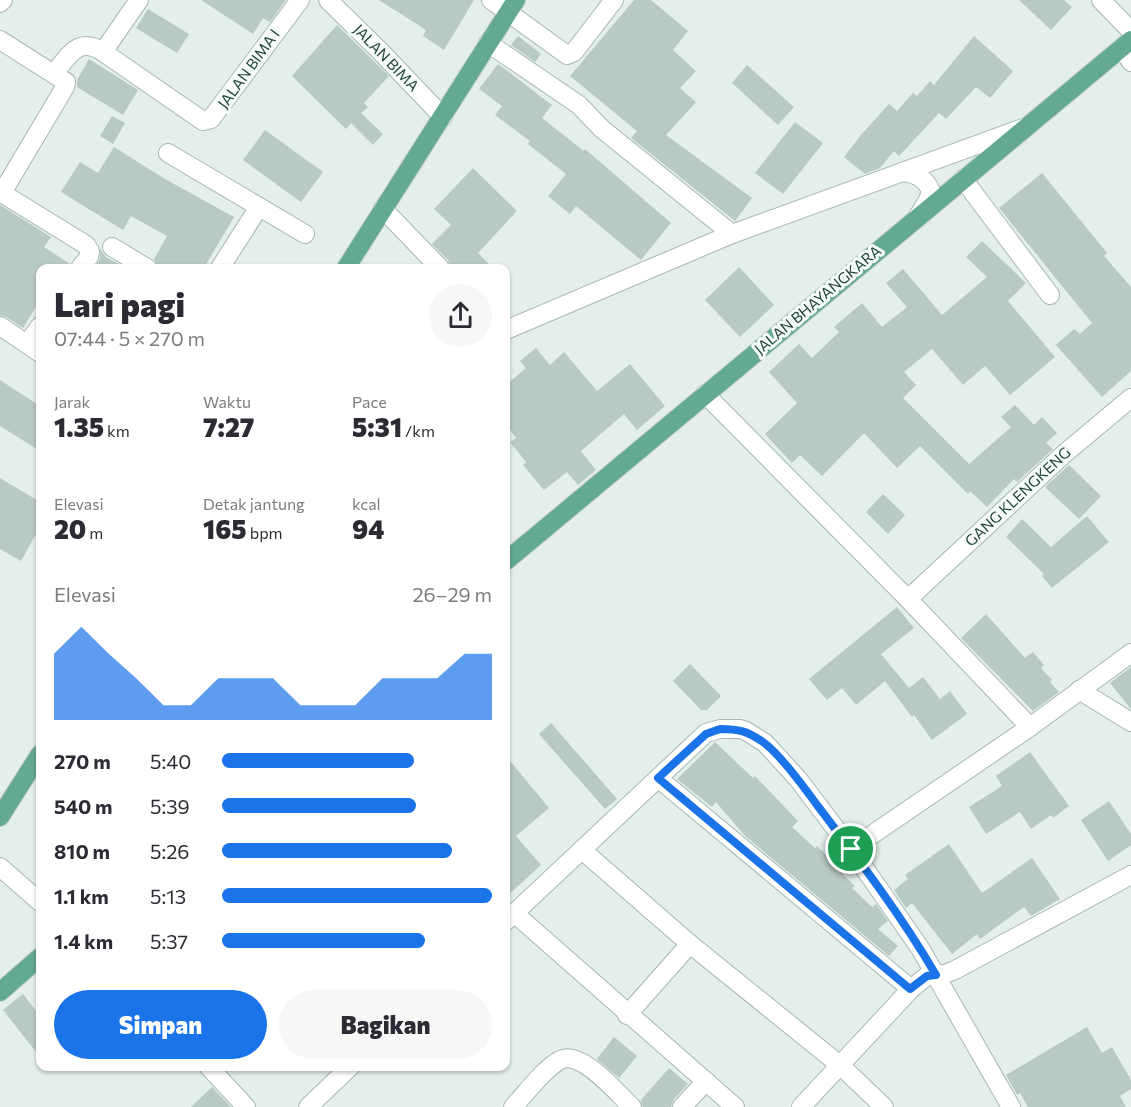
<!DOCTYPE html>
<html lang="id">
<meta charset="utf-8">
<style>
:root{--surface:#fff;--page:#f7f7f7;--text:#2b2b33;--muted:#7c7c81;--accent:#1a73e8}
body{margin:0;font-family:Commissioner,sans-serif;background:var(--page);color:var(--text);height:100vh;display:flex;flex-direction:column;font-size:22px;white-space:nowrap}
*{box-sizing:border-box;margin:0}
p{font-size:20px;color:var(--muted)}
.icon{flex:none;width:33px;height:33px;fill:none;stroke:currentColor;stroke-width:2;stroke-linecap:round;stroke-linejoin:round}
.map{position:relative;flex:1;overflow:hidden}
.side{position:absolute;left:36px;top:264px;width:474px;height:807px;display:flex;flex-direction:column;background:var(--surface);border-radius:12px;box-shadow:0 2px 4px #0004}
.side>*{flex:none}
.pin{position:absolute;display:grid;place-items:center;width:51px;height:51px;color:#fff;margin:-26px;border:3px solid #fff;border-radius:50%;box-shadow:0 2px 6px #0007}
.round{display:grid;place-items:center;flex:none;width:63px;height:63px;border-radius:32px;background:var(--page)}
.headline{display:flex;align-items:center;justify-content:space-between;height:102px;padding:0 18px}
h1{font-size:33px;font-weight:800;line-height:45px}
.metrics{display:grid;grid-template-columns:repeat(3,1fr);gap:9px;height:102px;padding:6px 18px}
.metrics div{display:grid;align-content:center}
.metrics b{font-size:26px;font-weight:800}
.metrics small{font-size:16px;font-weight:400}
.metrics p{font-size:16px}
.chart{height:168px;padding:12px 18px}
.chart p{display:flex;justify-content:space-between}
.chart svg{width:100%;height:108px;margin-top:6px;fill:var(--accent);opacity:.7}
.action{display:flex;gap:12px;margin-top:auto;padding:12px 18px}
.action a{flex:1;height:69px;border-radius:36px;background:var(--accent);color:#fff;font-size:24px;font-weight:800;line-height:69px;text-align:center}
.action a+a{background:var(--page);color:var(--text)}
ul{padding:0 18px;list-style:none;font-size:20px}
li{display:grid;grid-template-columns:96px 72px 1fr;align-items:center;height:45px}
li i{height:15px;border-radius:8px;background:var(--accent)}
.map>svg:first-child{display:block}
</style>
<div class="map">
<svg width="1131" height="1107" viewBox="0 0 1131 1107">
<rect width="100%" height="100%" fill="#e4efe9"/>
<!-- building -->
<g fill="#b9cac2">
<path d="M201,0h85l-16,22 -7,-4 -10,16z"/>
<path d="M379,0h95l-30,50 -21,-14 3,-6z"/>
<path d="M634,0h17l37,31 -15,19 23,21 -16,17 16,14 -30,33 86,63 -17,23 -104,-83 6,-7 -67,-55z"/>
<path d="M1019,0h45l8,7 -21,23z"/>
<path d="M148,9l41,25 -12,19 -41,-25z"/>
<path d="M337,25l52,51 -25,27 4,4 -7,6 22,21 -10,11 -22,-22 -5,6 -54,-53z"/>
<path d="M518,36l23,18 -6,8 -24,-17z"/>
<path d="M974,36l39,35 -23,27 -14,-11 -30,32 -7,-6 -40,43 -5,-5 -14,17 -15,6 -21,-17 17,-22 28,-31 8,7 16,-18 4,3 13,-15 4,4z"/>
<path d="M89,59l49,31 -15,25 -46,-28v-7z"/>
<path d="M498,64l54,41 -10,13 42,33 1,-2 86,74 -30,37 -65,-54 -6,8 -22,-18 18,-22 -38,-30 2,-3 -35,-26 7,-9 -23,-17z"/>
<path d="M747,65l47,42 -16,18 -46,-42z"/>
<path d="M112,116l13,7 -12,21 -13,-8z"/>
<path d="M795,122l28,21 -40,51 -28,-21z"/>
<path d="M265,130l58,42 -22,30 -58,-42z"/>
<path d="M114,147l51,32 69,38 -30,51h-46l-4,-9 13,-23 -36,-20 -8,14 -62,-38 19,-30 18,11z"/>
<path d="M473,168l44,43 -39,42 15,15h-42l-3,-8 -16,-16 19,-19 -17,-16z"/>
<path d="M1042,173l65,80 -3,3 27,31v84l-29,26 -46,-52 18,-16 6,5 12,-11 -93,-115z"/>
<path d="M0,205l51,32 -7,10 26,17 -1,4h-29v32l-17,28 -17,-11 -6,-2z"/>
<path d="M982,241l44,42 -18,18 47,56 -45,38 -25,-29 -22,19 -31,-36 -28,23 12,13 -13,13 66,66 42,-37 -10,-10 14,-12 19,20 8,-8 15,16 -11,10 7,6 -36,33 -3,-3 -27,28 -17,-16 -2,3 -48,-48 -23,22 -33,-35 -42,43 -22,-21 -8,8 -27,-29 32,-31 -28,-31 30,-28 13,14 27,-26 -5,-5 28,-24 20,24 25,-20 -21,-24 17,-14 39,46 45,-38 -21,-20z"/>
<path d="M100,249l6,8 20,11h-32l6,-9z"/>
<path d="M739,267l35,38 -34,32 -35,-37z"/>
<path d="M536,348l14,17 14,-13 33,39 33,-27 35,42 -28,24 -13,-16 -43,37 15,19 -18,15 -11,-13 -23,18 -21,-25 3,-3 -16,-20 6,-4 -10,-14v-39l20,-17 -6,-7z"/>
<path d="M0,380l40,26v45l-40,-25z"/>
<path d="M1069,465l32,31 -22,23 -34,-32z"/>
<path d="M0,478l40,24v25l-19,34 -21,-12z"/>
<path d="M883,494l22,21 -17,19 -22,-22z"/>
<path d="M1087,516l22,26 -57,46 -10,-12 2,-2 -38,-37 16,-18 29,28z"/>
<path d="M897,607l17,21 -33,26 28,34 14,-11 17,22 10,-8 17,23 -35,26 -18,-25 -2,2 -27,-36 -29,24 -14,-17 -15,12 -18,-21z"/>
<path d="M986,614l39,44 8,-6 11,13 -3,3 11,12 -2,2 9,10 -26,19 -72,-73z"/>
<path d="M690,664l31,32 -14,14h-6l-28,-29z"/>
<path d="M1131,667v42l-21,-26z"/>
<path d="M551,723l66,76 -12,10 -66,-75z"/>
<path d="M715,742l38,36 2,-2 43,45 -6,6 23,21 2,-2 17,16 -2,2 23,22 -3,2 20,19 4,-3 12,17 -10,8 20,17 -9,10 -144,-120 -29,-34 -4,5 -35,-28z"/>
<path d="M1030,752l39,54 -16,12 -2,-3 -20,14 -11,-17 -34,22 -17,-27 33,-21 -6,-10z"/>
<path d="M506,756l43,52 -33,28 25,29 -35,32z"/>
<path d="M1109,801l22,33v11l-23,16 -27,-41z"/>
<path d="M949,844l33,49 50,-35 28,41 -29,17 -7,-9 -44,32 -3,-5 -25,20 -40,-51 -6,5 -12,-18 14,-11 -3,-4z"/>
<path d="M23,994l17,22v41l-37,-47z"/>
<path d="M1087,1027l15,26 10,-6 19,33v9l-11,7 6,11h-98l-8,-14 -3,2 -11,-20z"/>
<path d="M614,1037l23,19 -18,22 -22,-19z"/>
<path d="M669,1068l19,16 -14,15 -3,8h-28l-2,-7z"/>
<path d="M212,1087l19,20h-40z"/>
</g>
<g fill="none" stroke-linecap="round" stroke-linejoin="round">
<defs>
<g id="minor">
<path d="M328,0l53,52 62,65"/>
<path d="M491,0l76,55 7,-3 40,-52"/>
<path d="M1101,0l30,31"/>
<path d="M0,3l3,-3"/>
<path d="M0,40l66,42 -1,5 -63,106"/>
<path d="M488,43l91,62 23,24 130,105"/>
<path d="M1122,48l9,14"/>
<path d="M103,52l100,69 8,-2 3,-4 86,-115"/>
<path d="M54,73c16,-18 24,-37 49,-21l36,-52"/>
<path d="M168,153l137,81"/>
<path d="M903,172c14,2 22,6 28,19l-3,9 -11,18"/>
<path d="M963,179l87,116"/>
<path d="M0,192l86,53 4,6 -1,6 -9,11"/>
<path d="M383,209l57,59"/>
<path d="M112,247l35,21"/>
<path d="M220,268l39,-61"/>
<path d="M0,326l40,27"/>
<path d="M506,330l226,-96 294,-107"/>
<path d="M28,343l12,-17"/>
<path d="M705,394l203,205 122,128"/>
<path d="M908,599l156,-145 67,-56"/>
<path d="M1079,690l52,32"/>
<path d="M658,778l253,211"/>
<path d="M851,849l179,-122 101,-74"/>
<path d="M582,850l108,94 151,122 43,41"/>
<path d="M0,867l40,35"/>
<path d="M514,913l221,194"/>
<path d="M506,921l200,-188 14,-4h20l6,2 19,12 33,36 53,70 69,99 91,159"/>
<path d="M627,1015l63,-71"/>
<path d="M208,1066l38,41"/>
<path d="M308,1107l43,-41"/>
<path d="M513,1107c13,-14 31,-38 47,-47 21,-11 57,33 72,47"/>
<path d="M682,1107l24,-26"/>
<path d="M801,1107l110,-118 16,-13 18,-2 10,-4 176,-95"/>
</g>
<g id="major">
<path d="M346,268l170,-268"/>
<path d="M506,561l625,-521"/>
<path d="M0,817l40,-63"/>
<path d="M0,992l40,-35"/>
</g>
</defs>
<!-- minor casing -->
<use href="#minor" stroke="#a6b8b0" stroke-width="20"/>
<!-- major casing -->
<use href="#major" stroke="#c1cac7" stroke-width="20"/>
<!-- minor -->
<use href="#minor" stroke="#fff" stroke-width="18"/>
<!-- major -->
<use href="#major" stroke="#64a993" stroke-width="18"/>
</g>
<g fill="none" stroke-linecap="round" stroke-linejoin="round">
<defs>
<path id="route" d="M720,729c19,0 27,2 43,13 17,12 41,45 54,63 42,55 84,110 119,170l-9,1 -17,13 -252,-211 48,-44z"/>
</defs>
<!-- route casing -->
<use href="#route" stroke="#fff" stroke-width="12"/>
<!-- route -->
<use href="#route" stroke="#1a73e8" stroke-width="8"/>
</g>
<g text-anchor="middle" stroke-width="6" stroke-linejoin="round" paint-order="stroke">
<!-- street labels -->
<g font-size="15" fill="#214338" stroke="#f5fbf8">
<text transform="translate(386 58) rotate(46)" y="5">JALAN BIMA</text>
<text transform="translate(249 69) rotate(-54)" y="5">JALAN BIMA I</text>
<text transform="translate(818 300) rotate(-40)" y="5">JALAN BHAYANGKARA</text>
<text transform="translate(1018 497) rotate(-43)" y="5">GANG KLENGKENG</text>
</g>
</g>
</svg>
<div class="pin" style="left:851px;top:849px;background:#1e9e55"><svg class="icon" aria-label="arrive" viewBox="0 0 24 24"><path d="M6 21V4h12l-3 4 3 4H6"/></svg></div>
<section class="side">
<div class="headline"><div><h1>Lari pagi</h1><p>07:44 · 5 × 270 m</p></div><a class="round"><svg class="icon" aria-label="share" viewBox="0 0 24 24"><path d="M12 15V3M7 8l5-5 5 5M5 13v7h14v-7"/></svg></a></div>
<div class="metrics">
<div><p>Jarak</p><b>1.35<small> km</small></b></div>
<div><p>Waktu</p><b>7:27</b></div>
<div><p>Pace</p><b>5:31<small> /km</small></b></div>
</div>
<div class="metrics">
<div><p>Elevasi</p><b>20<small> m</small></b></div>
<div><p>Detak jantung</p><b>165<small> bpm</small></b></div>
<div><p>kcal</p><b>94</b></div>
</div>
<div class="chart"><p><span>Elevasi</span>26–29 m</p>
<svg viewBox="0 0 160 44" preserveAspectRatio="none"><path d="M0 44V17L10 6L20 17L30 27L40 38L50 38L60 27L70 27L80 27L90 38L100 38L110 38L120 27L130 27L140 27L150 17L160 17V44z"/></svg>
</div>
<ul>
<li><b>270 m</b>5:40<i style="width:71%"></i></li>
<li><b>540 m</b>5:39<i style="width:72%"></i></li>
<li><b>810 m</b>5:26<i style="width:85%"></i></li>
<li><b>1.1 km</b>5:13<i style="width:100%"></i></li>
<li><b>1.4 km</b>5:37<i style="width:75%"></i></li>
</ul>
<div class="action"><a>Simpan</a><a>Bagikan</a></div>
</section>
</div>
